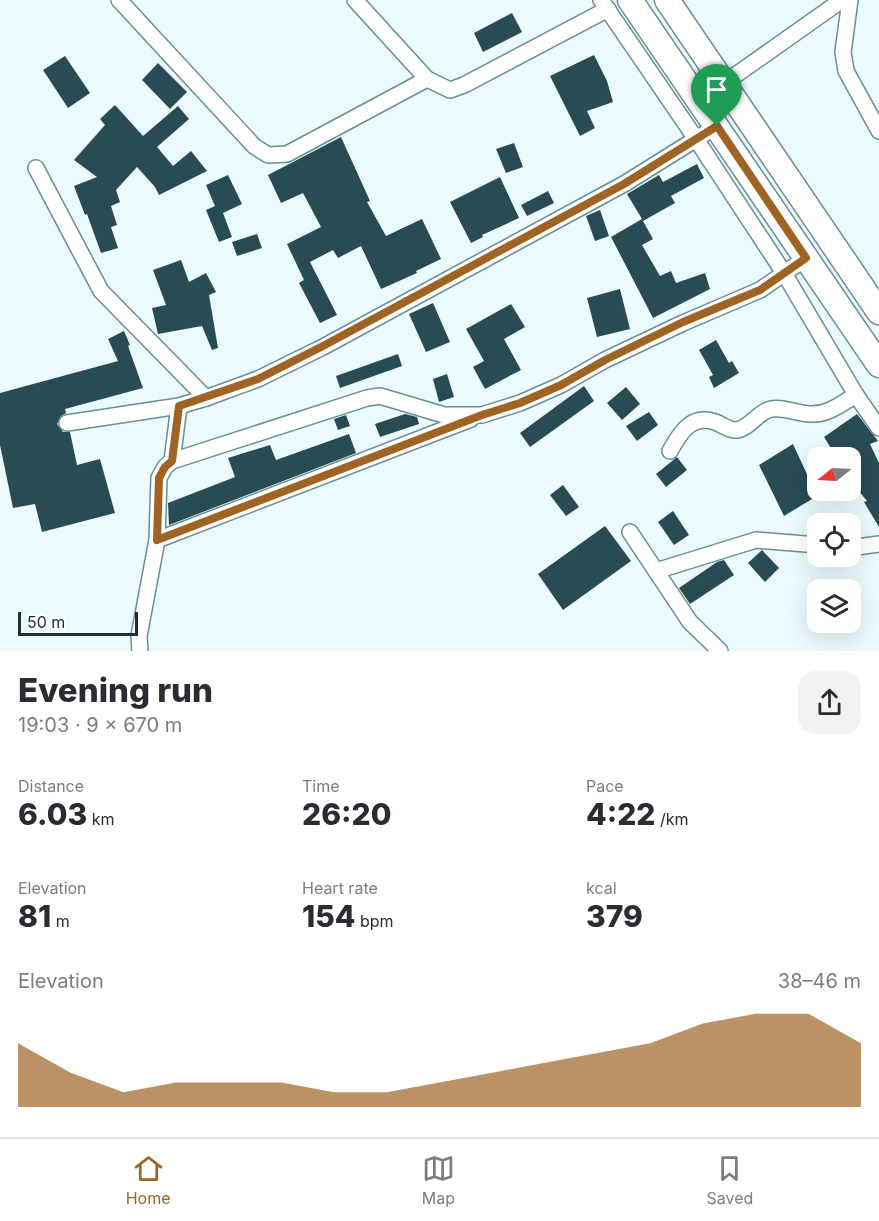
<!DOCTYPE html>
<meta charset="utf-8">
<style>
:root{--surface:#fff;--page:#f2f2f3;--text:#2b2b33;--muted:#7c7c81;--line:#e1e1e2;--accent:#9f6424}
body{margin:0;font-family:Inter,sans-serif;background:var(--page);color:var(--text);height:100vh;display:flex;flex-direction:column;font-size:22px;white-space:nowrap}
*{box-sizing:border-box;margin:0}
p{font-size:20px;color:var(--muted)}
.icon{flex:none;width:33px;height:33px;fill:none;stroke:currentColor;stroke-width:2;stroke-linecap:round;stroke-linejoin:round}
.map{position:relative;height:651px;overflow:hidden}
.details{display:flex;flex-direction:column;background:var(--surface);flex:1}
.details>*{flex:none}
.needle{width:39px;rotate:252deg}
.tools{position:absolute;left:807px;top:447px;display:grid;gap:12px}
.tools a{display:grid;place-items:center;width:54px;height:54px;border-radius:12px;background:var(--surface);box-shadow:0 6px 24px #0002;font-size:30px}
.scale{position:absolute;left:18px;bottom:15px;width:120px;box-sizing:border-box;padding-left:6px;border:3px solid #202f33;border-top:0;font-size:16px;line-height:21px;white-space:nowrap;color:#202f33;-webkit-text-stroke:4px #fff;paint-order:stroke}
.pin{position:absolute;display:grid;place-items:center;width:51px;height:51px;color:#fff;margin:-62px -26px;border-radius:50% 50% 50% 0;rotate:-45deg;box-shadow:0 0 6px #0007}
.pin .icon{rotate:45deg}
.round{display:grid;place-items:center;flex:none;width:63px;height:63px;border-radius:18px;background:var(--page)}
.overview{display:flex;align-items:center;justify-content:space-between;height:102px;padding:0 18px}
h1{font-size:33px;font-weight:800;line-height:45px}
.figures{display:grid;grid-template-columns:repeat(3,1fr);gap:9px;height:102px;padding:6px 18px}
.figures div{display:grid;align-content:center}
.figures b{font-size:30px;font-weight:800}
.figures small{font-size:16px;font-weight:400}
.figures p{font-size:16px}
.chart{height:168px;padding:12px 18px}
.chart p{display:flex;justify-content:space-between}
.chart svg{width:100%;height:108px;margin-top:6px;fill:var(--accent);opacity:.7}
.dock{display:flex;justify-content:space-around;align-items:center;height:84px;border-top:2px solid var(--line);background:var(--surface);font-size:16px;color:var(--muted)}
.dock a{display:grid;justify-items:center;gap:3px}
.dock .on{color:var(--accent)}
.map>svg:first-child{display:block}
</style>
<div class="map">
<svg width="879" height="651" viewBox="0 0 879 651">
<rect width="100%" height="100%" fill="#eafafd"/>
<!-- building -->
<g fill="#294b53">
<path d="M512,13l10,19 -39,20 -9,-19z"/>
<path d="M594,55l13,26 6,21 -26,9 8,17 -15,8 -30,-60z"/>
<path d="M65,56l25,37 -22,15 -25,-38z"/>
<path d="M158,63l29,29 -17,17 -28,-29z"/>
<path d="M115,105l28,31 35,-30 11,13 -32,28 16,19 18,-15 16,20 -48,24 -4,-8 -18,-20 -21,23 4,12 -9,4 6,19 -6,2 7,21 -17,5 -14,-39 -2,1 -11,-29 23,-9 -23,-17 31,-35 -5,-6z"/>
<path d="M341,137l29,64 -3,1 19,34 36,-17 19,40 -25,12 1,2 -36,16 -20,-43 -23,12 -5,-8 -23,12 27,53 -17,8 -21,-40 5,-3 -17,-36 34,-17 -18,-34 -22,10 -13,-28z"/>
<path d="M514,143l9,24 -17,6 -10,-24z"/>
<path d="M697,164l7,14 -33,18 4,7 -32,18 10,18 -11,6 18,31 11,-5 5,12 29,-10 5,16 -57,29 -42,-81 31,-18 -15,-25 32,-19 4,7z"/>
<path d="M228,175l14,29 -19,9 9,24 -13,5 -13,-32 9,-4 -9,-21z"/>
<path d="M500,177l19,41 -37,17 1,2 -12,6 -21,-41z"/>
<path d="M548,191l6,12 -27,13 -6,-11z"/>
<path d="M600,210l9,26 -14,5 -9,-25z"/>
<path d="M257,234l5,14 -25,8 -5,-14z"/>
<path d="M181,260l8,22 17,-9 10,19 -7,3 9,53 -6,2 -10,-24 -44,8 -6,-26 14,-3 -13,-35z"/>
<path d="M620,289l10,40 -33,8 -10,-39z"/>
<path d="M433,303l17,39 -24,10 -17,-38z"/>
<path d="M511,304l14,23 -21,12 17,31 -36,19 -12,-22 11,-6 -18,-32z"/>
<path d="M124,331l6,14 -2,1 15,42 -78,21 1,4 -5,3 -4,8 6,8h7l7,33 23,-6 15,54 -73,19 -7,-28 -22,4 -13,-63v-52l118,-32 -10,-22z"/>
<path d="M716,340l13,23 3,-2 7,12 -25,15 -5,-11 4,-2 -14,-25z"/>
<path d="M398,354l4,12 -62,22 -4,-12z"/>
<path d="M447,374l7,23 -15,5 -6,-23z"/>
<path d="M584,386l10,15 -64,46 -10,-14z"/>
<path d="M626,387l14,17 -18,16 -15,-17z"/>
<path d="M649,412l9,13 -21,16 -11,-15z"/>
<path d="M405,414l12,3 2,7 -39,13 -5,-13z"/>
<path d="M857,414l21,27 -8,3 9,19v64l-15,-25 3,-1 -17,-21v-22h-13l-13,-21z"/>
<path d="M346,415l4,11 -12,4 -4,-11z"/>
<path d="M349,434l7,19 -187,72 -1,-22 67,-26 -7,-19 42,-13 6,15z"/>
<path d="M793,444l24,52 -33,20 -25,-51z"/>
<path d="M677,457l10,13 -21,17 -10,-13z"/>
<path d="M563,485l16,22 -13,9 -16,-21z"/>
<path d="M673,511l16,24 -15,10 -16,-23z"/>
<path d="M605,526l26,35 -68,49 -25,-36z"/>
<path d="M762,550l17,18 -14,14 -17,-19z"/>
<path d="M724,560l10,15 -44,29 -11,-16 38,-26z"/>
</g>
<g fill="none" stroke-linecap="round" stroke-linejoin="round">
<defs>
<g id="minor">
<path d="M119,0l135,146 14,9 19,-1 140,-75 -72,-79"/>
<path d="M601,0l95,139 88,134 72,122 23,33"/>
<path d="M850,0l-7,52 3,19 33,60"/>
<path d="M427,79l23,11 14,-5 144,-76"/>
<path d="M723,84l119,-84"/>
<path d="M36,168l65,123 105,107"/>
<path d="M67,423l112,-17 27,-8 52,-19 65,-32 301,-163 93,-58"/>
<path d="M670,451c10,-18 21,-37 45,-29 7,2 14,9 22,8 12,-2 20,-16 31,-20 12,-5 29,4 42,4 18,1 31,-10 46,-19"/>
<path d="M172,461l195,-63 13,-2 64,19h38l38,-12 41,-18 44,-25 78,-37 77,-33 46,-32"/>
<path d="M630,532l60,90 30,29"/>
<path d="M157,540l314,-121"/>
<path d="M850,548l29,-4"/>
<path d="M656,571l100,-31 62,5"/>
<path d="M140,651l-1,-15 18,-96 2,-62 6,-11 7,-6 7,-55"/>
</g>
<g id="primary">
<path d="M630,0l249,365"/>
<path d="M667,0l212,312"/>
</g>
</defs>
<!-- minor casing -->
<use href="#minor" stroke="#6a8e96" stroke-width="18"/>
<!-- primary casing -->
<use href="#primary" stroke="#6a8e96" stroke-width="27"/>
<!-- minor -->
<use href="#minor" stroke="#fff" stroke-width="15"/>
<!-- primary -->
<use href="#primary" stroke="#fff" stroke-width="24"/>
</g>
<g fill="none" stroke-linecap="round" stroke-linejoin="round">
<defs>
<path id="route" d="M717,126l89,132 -46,32 -77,32 -78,38 -44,25 -41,18 -38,12 -325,125 2,-62 6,-11 7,-6 7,-55 79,-27 65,-33 301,-162z"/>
</defs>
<!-- route casing -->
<use href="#route" stroke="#fff" stroke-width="12"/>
<!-- route -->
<use href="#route" stroke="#9f6424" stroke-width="8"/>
</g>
</svg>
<div class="tools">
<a><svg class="needle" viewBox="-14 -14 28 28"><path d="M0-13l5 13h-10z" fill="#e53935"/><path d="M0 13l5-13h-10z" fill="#7c7c81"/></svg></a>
<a><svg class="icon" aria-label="locate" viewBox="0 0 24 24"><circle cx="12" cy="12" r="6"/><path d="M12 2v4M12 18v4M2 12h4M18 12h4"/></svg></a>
<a><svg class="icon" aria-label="layers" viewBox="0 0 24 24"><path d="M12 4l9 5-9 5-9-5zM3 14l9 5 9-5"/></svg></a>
</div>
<div class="scale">50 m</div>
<div class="pin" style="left:717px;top:126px;background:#1e9e55"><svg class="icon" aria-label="arrive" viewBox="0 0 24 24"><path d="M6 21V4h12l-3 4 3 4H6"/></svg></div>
</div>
<section class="details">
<div class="overview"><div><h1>Evening run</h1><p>19:03 · 9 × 670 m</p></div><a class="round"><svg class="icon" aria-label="share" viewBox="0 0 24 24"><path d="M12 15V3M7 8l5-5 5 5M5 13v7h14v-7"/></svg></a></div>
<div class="figures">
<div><p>Distance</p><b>6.03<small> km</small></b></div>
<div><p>Time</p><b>26:20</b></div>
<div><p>Pace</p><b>4:22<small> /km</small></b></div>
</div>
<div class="figures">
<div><p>Elevation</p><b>81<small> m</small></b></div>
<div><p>Heart rate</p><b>154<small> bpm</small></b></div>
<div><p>kcal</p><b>379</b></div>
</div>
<div class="chart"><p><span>Elevation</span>38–46 m</p>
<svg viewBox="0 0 160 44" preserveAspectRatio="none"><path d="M0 44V18L10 30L20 38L30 34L40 34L50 34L60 38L70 38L80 34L90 30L100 26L110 22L120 18L130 10L140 6L150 6L160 18V44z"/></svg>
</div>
</section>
<nav class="dock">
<a class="on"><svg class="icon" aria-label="home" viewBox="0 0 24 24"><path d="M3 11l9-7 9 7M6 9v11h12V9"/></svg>Home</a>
<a><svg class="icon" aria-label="map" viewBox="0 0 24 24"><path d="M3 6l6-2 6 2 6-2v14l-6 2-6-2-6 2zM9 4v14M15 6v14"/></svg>Map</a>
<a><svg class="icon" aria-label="saved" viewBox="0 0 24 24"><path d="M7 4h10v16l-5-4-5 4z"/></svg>Saved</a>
</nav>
